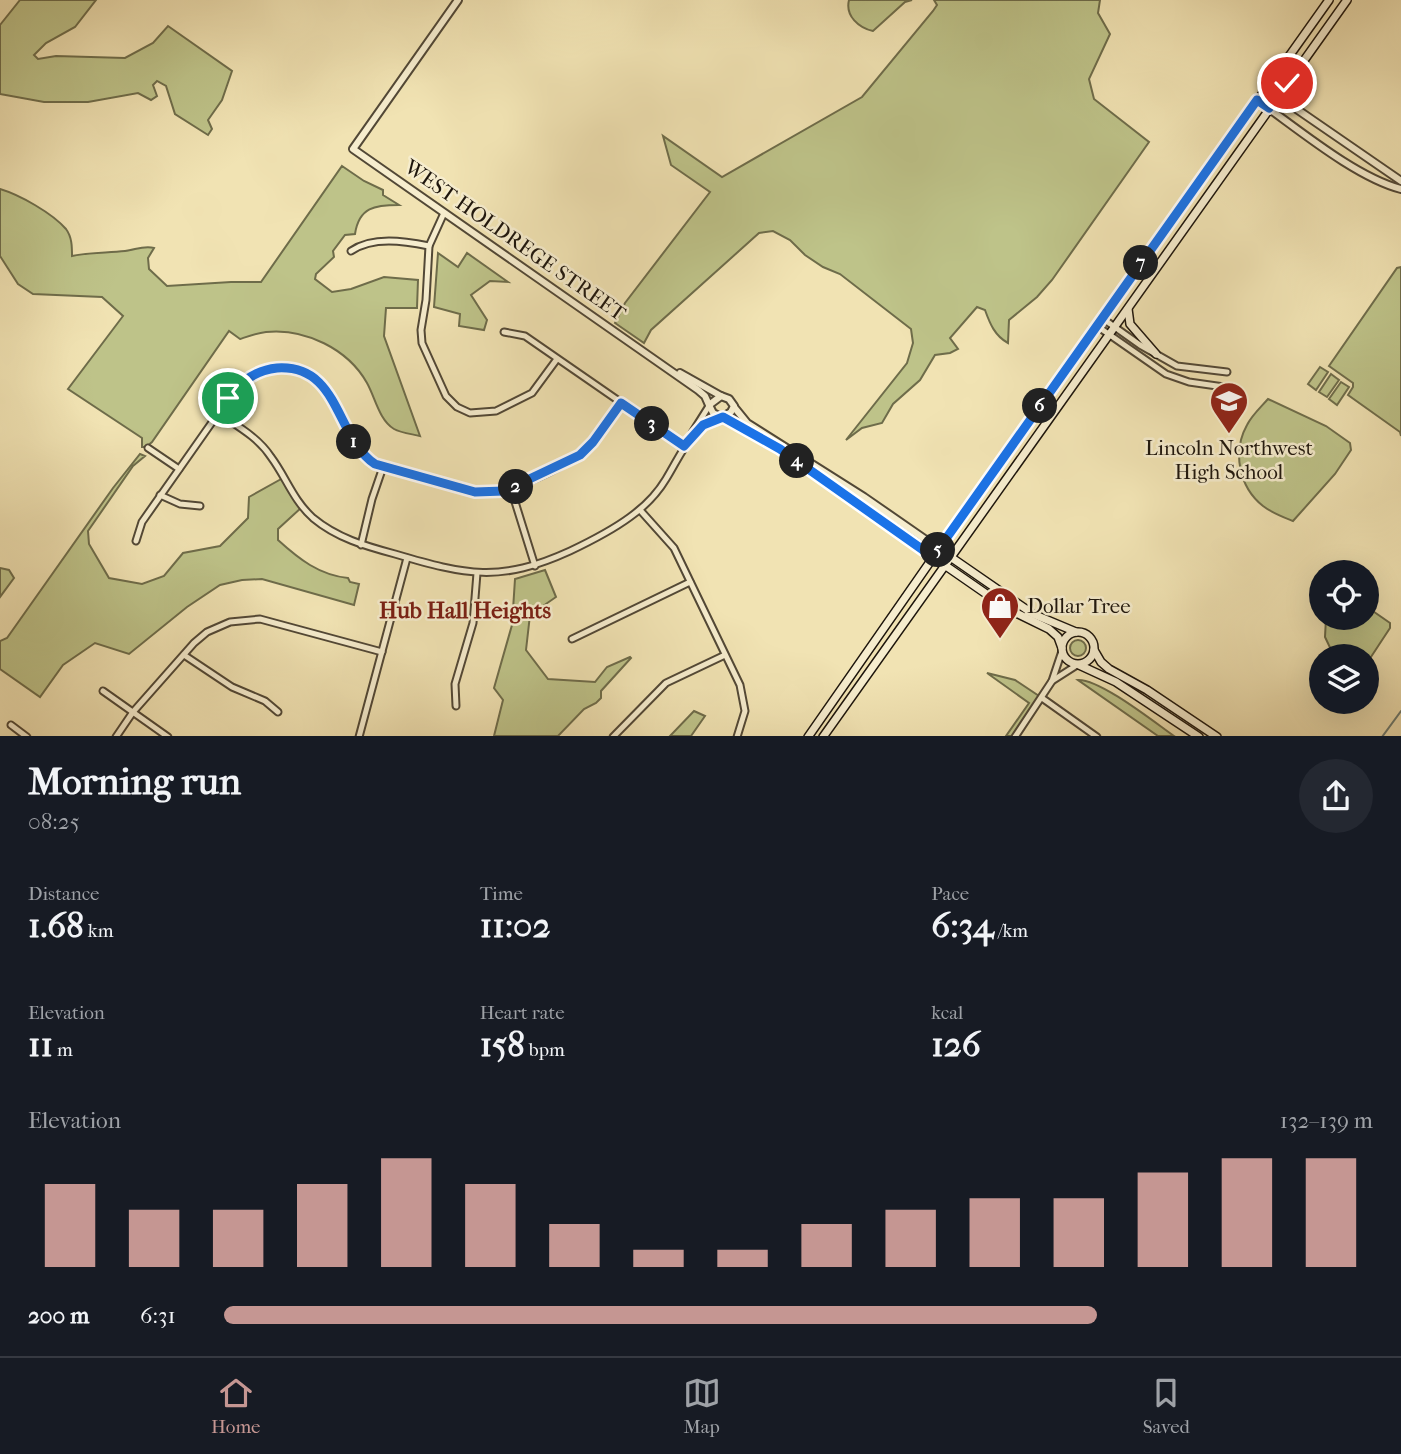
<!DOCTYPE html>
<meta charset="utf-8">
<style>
:root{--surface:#171b24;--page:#242831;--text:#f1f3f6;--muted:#9ea1a6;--line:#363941;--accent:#c59692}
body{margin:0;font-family:"IM FELL French Canon",serif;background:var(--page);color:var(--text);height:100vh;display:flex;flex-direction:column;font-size:26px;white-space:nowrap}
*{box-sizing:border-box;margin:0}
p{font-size:23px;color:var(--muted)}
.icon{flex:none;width:38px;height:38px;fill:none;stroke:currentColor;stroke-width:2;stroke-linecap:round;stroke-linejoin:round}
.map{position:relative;height:736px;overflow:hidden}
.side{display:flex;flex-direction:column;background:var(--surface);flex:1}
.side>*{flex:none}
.controls{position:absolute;left:1309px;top:560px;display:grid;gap:14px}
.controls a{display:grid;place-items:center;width:70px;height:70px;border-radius:50%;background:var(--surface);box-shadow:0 7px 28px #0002;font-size:35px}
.pin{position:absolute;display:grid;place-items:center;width:60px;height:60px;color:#fff;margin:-30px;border:4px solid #fff;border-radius:50%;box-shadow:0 2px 7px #0007}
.km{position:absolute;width:35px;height:35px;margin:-18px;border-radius:50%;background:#222;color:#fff;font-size:19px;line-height:35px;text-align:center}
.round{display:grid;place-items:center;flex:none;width:74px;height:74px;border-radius:37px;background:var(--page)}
.head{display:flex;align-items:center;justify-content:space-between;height:119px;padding:0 28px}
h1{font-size:38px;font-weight:800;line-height:52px}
.metrics{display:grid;grid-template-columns:repeat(3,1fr);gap:10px;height:119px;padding:7px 28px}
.metrics div{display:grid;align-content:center}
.metrics b{font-size:35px;font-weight:800}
.metrics small{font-size:19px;font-weight:400}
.metrics p{font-size:19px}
.chart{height:196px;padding:14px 28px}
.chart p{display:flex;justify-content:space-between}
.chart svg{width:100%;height:126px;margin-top:7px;stroke:var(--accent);stroke-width:6}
ul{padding:0 28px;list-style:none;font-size:23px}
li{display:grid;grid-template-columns:112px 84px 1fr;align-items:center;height:52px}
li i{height:18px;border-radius:9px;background:var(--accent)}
.dock{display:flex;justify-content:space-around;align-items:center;height:98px;border-top:2px solid var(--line);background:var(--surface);font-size:19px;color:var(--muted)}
.dock a{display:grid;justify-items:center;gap:4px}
.dock .current{color:var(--accent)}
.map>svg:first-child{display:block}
</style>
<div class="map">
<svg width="1401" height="737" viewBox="0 0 1401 737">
<rect width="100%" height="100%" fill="#f1e3b3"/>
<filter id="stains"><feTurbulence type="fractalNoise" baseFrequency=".00286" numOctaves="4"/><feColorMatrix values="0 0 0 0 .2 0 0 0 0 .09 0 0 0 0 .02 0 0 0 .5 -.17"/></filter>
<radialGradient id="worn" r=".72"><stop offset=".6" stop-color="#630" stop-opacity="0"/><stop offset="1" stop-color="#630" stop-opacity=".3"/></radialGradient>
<!-- green -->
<g fill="#bec389" stroke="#6e6c4a" stroke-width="2">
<path d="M20,0h76l-21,27 -29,16 -12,12 4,4 18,-3 69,2 28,-15 15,-17 64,45 -10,29 -14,20 4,9 -4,6 -33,-21 -9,-28 -9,-5 -4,4 4,11 -6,4 -13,-7 -50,9h-44l-44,-8v-69z"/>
<path d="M849,0h63l-7,2 -32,29c-14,-3 -28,-15 -24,-31z"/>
<path d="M934,0h166l-2,13 12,21 -21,45 5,20 55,43 -97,138 -15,17 -28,23 -1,23c-13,-7 -18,-19 -23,-33l-8,-3 -27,31 8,11 -8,4 -15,2 -15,25 -27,24 -11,19 -20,5 -16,12 61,-77 6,-20 -2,-14 -71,-55 -17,-7 -18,-12 -15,-15 -17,-9 -14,2 -108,97 -7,13 -29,-20 10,-20 85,-111 -39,-27 -8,-29 59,41 140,-80 71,-86 4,-6z"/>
<path d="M342,166l22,15 19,9v5l16,10c-24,0 -40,2 -44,29l-10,1 -12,16 1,6 -18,17 -1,5 17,13 19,-3 33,-12 34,3 -1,28h-31l-2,28 36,100c-8,-2 -19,-3 -26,-7 -15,-9 -19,-32 -27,-46 -19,-34 -62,-55 -101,-51 -9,1 -17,4 -26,7l-11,-8 -77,111 -6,5h-4v-9l-74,-49 55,-73 -21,-19 -69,-3 -15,-10 -18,-28v-67c20,6 52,24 66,40 6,8 6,18 6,27 18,-4 35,-3 53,-5 10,-1 19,-6 29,-3l-6,10 1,11 18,17 64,-4h30z"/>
<path d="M438,253l20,14 9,-14 41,29 -18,-1 -19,14 16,25 -3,10 -25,-4 1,-12 -26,-7z"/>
<path d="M1401,267v169l-1,-4 -52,-37 5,-8v-4l-24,-17 68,-98z"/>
<path d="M1320,367l8,5 -12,18 -8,-6z"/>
<path d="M1331,374l8,6 -12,17 -8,-5z"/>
<path d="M1341,382l8,5 -12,18 -8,-6z"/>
<path d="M1268,399l58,27 24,17 1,7 -16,24 -42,47c-10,-4 -21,-8 -30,-15 -24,-19 -31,-54 -16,-81 5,-10 14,-18 21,-26z"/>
<path d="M140,454l5,2 -12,10 -45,65 1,13 20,34 33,6 22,-8 19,-23 37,-7 28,-28 1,-21 34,-19 19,29 -24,22v11c21,19 41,35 70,38l2,4 9,2 -5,21 -92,-26 -20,1 -22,5 -33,22 -58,47 -34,-11 -32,22 -23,32 -40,-28v-28l7,-3 106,-150z"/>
<path d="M0,568l9,2 5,8 -14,19z"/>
<path d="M545,570l11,27 -26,18 -4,35 22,29 47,3 12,-15 23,-10 1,1 -30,33v7l-5,5 -12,6 -26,27h-64l9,-36 -9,-12 18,-63 3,-46z"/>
<path d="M1367,607l23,16v5l-23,35v-7h-33l-9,-19 1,-19h41z"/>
<circle cx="1078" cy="648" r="8"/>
<path d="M987,673l28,7 27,18 -27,38h-9l23,-33z"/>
<path d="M1078,680c22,-1 76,42 96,56h-16z"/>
<path d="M694,711l11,5 -14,20h-21z"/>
</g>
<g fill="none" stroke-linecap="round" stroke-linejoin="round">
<!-- stream -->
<path stroke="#6a7a71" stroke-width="2" d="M1382,737l19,-26"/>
<defs>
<g id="minor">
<path d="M444,213l-15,33 -3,54 -5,30 1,13 24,53 11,11 13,6 26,-2 36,-18 25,-34"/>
<path d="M351,251c22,-15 53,-10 78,-5"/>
<path d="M1102,318l38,27 37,21 50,6"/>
<path d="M1097,326l69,48 23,8 35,5"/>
<path d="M504,332l21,4 159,110"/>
<path d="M218,413c19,13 40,24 53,44 15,20 22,43 42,61 24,20 52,28 82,36 71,21 105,29 175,-3 21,-10 41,-20 60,-34 14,-10 27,-23 36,-38 16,-26 24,-51 55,-62"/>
<path d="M692,433l17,-27"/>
<path d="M148,448l31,21"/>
<path d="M511,489l24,77"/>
<path d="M160,495l20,9 20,2"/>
<path d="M640,510l34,38 66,137 5,26 -8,26"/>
<path d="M136,541l6,-19 92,-131c12,-13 27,-23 46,-23 62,-1 53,63 87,90 16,13 41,16 60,21 18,5 38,13 57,14 26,0 88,-28 106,-47 12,-12 21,-29 31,-43"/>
<path d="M361,545l11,-46 11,-32"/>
<path d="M572,639l118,-57"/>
<path d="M184,655l48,32 33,14 13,11"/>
<path d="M1052,681l25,-16"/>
<path d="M103,691l65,46"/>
<path d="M1042,698l55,39"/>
<path d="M456,706l-1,-22 18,-61 4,-50"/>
<path d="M11,725l16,12"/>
<path d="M116,737l17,-25 61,-69 13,-11 23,-10 30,-3 122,33"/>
<path d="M359,737l48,-179"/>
<path d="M613,737l53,-54 59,-28"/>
<path d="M1015,737l37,-56 10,-30"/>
</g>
<g id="tertiary">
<path d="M458,0l-105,149 345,241 7,6 4,9"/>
<path d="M1266,88l135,93"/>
<path d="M1257,100c40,28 98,77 144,89"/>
<path d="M680,373l41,23"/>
<path d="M734,407l13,16 117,74 75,52"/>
<path d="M723,417l8,-5 3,-6 -5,-7 -8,-3 -12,9 4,8 67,36 153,108"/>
</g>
<g id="secondary">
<path d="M1128,309l2,15 26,30"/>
<path d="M939,549l94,65 43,18"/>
<path d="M933,557l75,52 41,20 9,8 4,11"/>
<circle cx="1078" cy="648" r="16"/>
<path d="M1094,650l7,12 8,7 38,21 70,47"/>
<path d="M1079,665l37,17 83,55"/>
<path d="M808,737l131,-188 390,-549"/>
<path d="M823,737l524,-737"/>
</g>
</defs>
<!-- minor casing -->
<use href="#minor" stroke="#524836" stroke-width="9"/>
<!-- tertiary casing -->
<use href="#tertiary" stroke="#524836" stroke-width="10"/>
<!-- secondary casing -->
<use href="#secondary" stroke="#1d150c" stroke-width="10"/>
<!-- minor -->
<use href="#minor" stroke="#f6edce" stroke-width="5"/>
<!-- tertiary -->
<use href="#tertiary" stroke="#f6edce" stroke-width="6"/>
<!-- secondary -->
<use href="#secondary" stroke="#f6edce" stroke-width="7"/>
</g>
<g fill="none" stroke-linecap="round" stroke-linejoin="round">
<defs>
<path id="route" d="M228,398c12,-16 28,-28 49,-30 63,-4 58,69 98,96l100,28 29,-1 76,-36 13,-13 28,-39 63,43 19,-21 20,-8 57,32 153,108 324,-457 12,8 18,-25"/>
</defs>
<!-- route casing -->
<use href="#route" stroke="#fff" stroke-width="14"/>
<!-- route -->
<use href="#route" stroke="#1a73e8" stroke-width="9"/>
</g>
<!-- icons -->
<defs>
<symbol id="school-pin" viewBox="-11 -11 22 30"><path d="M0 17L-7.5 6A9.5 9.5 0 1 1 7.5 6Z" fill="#8f2418" stroke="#f6edce"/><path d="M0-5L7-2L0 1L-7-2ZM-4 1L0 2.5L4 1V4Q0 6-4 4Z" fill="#fff"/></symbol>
<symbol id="shop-pin" viewBox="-11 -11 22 30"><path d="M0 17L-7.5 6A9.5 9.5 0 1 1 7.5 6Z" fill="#8f2418" stroke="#f6edce"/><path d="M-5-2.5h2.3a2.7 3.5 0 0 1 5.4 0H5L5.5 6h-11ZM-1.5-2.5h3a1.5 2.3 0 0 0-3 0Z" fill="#fff"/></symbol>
</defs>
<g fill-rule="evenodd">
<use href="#school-pin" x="1207" y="379" width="44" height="60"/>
<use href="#shop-pin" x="978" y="584" width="44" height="60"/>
</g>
<g text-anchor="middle" stroke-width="5" stroke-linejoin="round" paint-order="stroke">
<!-- street labels -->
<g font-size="21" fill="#1d150c" stroke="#f6edce">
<text transform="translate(515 240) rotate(35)" y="7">WEST HOLDREGE STREET</text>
</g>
<!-- poi labels -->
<g font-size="21" fill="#1d150c" stroke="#f6edce">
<text x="1229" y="455">Lincoln Northwest<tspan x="1229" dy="24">High School</tspan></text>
<text x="1027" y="613" text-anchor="start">Dollar Tree</text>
</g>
<!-- neighbourhood labels -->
<g font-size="23" font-weight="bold" fill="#7a1f14" stroke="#f6edce">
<text x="465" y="618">Hub Hall Heights</text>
</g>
</g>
<rect width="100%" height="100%" filter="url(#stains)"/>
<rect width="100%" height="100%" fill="url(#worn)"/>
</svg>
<div class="controls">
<a><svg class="icon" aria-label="locate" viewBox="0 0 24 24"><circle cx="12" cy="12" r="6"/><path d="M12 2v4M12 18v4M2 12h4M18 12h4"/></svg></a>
<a><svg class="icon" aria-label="layers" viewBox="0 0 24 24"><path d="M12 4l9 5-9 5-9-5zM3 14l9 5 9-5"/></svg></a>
</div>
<div class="pin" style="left:228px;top:398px;background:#1e9e55"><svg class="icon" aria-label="arrive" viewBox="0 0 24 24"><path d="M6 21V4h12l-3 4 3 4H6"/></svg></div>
<div class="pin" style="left:1287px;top:83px;background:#d93025"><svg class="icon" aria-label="check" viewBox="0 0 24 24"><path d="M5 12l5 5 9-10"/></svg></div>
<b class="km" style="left:354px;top:442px">1</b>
<b class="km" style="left:516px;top:487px">2</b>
<b class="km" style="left:652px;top:424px">3</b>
<b class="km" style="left:797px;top:461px">4</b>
<b class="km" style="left:938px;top:550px">5</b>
<b class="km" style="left:1040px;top:406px">6</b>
<b class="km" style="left:1141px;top:263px">7</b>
</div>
<section class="side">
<div class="head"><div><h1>Morning run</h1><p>08:25</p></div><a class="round"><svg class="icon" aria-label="share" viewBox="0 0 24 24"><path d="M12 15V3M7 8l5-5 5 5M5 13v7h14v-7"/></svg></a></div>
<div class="metrics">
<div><p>Distance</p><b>1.68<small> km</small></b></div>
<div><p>Time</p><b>11:02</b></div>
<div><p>Pace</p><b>6:34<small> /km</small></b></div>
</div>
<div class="metrics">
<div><p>Elevation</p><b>11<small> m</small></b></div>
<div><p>Heart rate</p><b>158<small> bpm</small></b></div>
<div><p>kcal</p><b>126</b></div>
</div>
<div class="chart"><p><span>Elevation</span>132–139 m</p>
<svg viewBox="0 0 160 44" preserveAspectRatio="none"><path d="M5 44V15M15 44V24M25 44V24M35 44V15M45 44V6M55 44V15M65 44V29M75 44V38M85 44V38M95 44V29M105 44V24M115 44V20M125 44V20M135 44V11M145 44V6M155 44V6"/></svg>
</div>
<ul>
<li><b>200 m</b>6:31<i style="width:76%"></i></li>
</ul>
</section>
<nav class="dock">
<a class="current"><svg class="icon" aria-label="home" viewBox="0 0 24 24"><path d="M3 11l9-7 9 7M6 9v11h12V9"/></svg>Home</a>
<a><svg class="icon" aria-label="map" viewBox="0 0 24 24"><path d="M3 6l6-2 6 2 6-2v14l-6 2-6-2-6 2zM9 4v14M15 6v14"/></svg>Map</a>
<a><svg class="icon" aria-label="saved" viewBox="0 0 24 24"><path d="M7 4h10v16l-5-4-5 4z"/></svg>Saved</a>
</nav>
